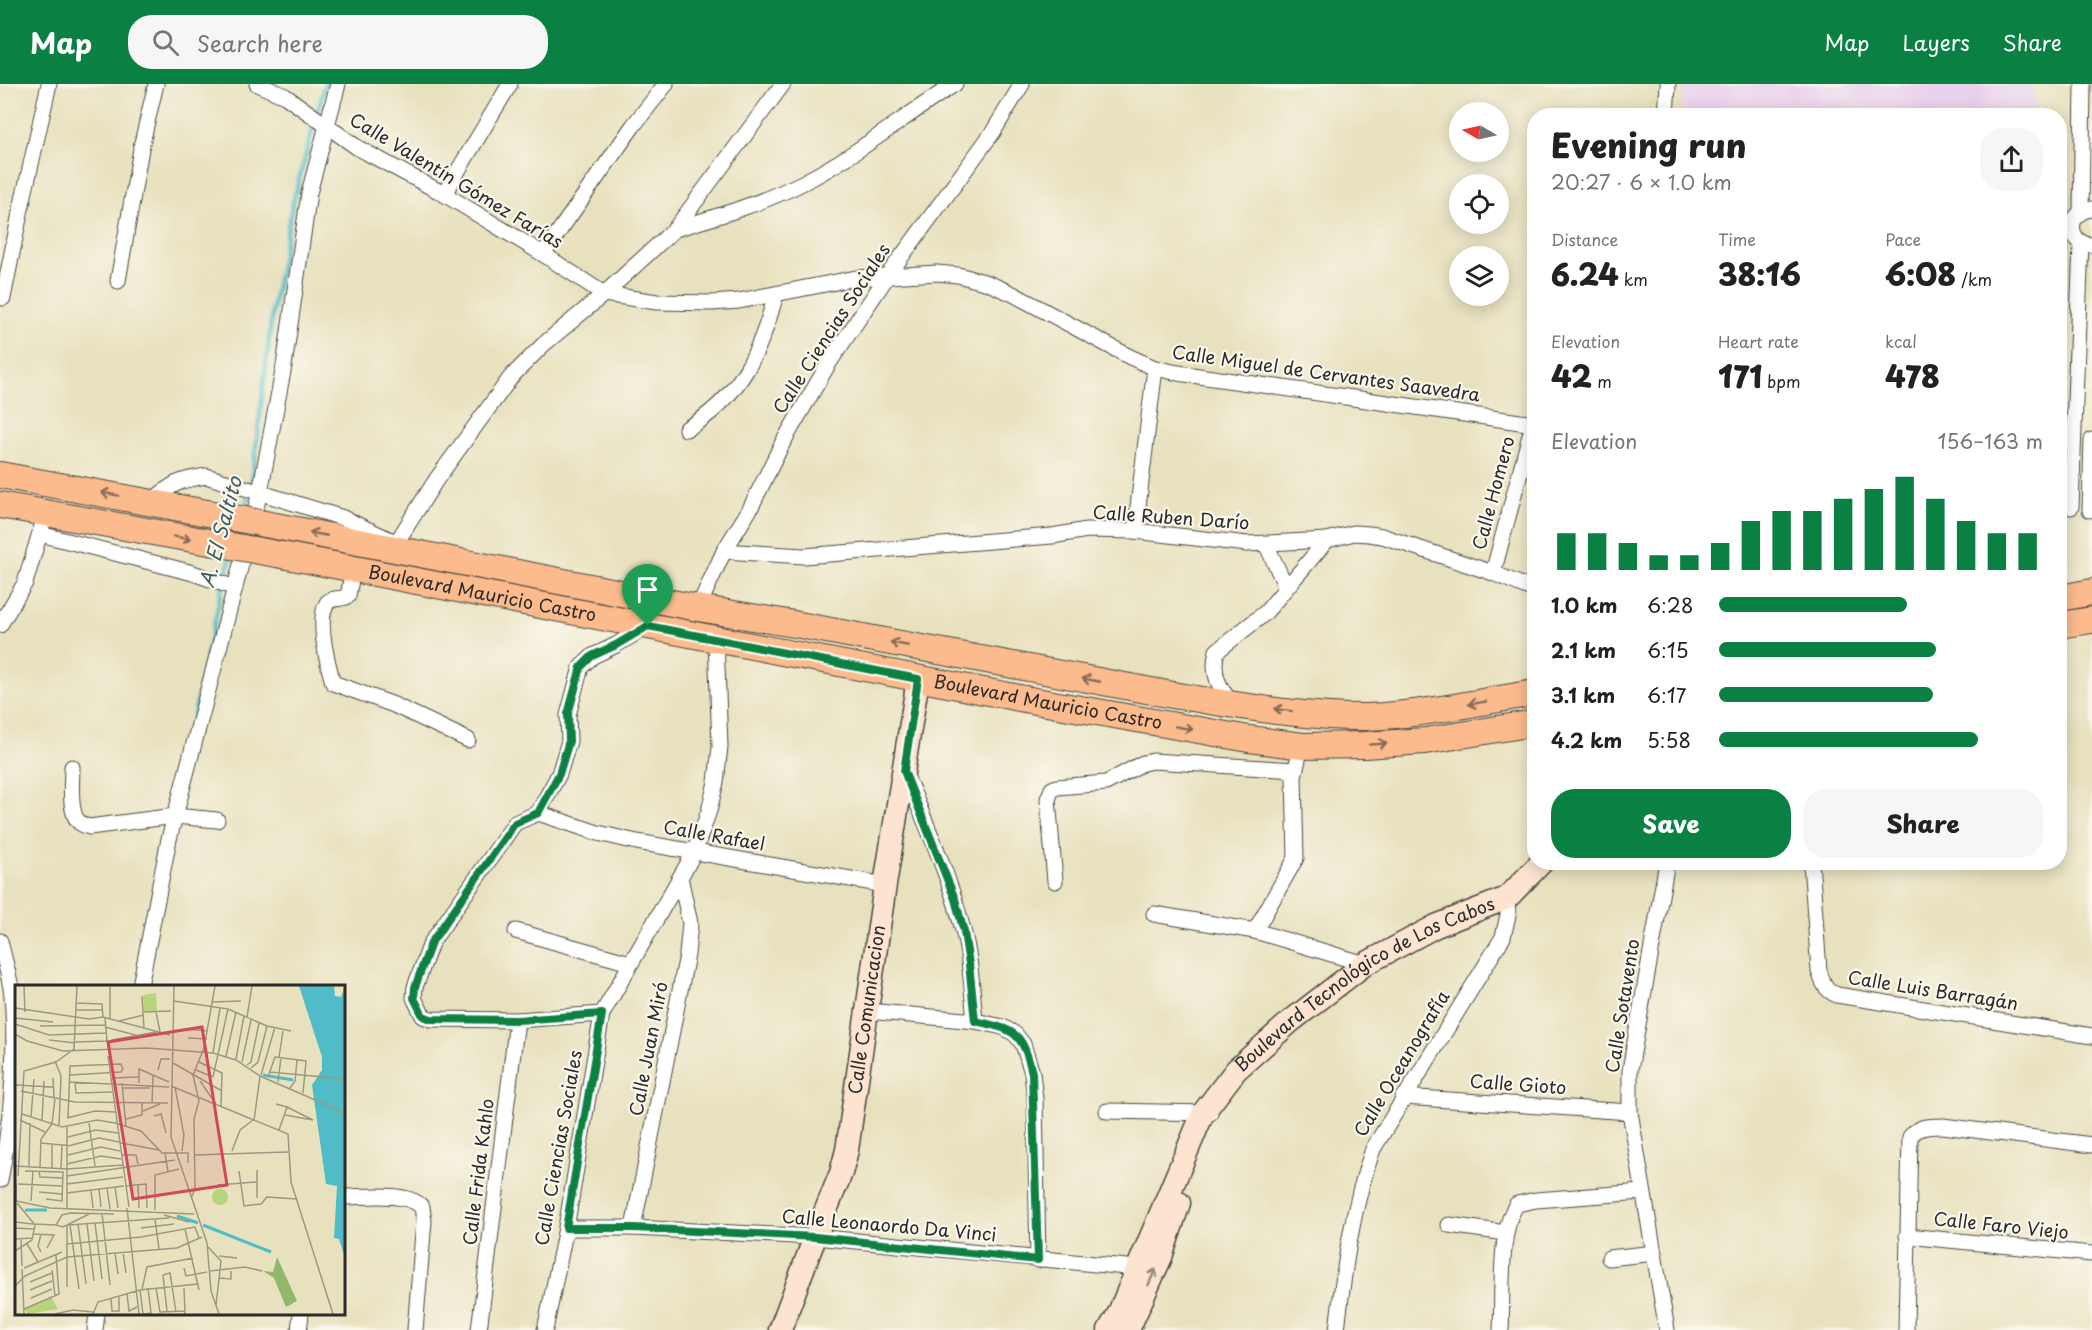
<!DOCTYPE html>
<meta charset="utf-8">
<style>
:root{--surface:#fff;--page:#f6f6f6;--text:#222;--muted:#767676;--accent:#0b8043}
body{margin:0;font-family:"Playpen Sans",sans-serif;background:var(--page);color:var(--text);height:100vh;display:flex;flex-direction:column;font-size:22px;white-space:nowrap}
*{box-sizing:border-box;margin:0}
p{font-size:20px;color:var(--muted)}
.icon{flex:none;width:33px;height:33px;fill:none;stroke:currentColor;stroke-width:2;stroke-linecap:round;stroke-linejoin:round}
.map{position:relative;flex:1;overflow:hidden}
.panel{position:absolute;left:1527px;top:24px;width:540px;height:762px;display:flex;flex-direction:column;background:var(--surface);border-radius:24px;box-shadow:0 3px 15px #0003}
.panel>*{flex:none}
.needle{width:39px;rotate:279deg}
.buttons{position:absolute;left:1449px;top:18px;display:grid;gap:12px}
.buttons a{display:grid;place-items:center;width:60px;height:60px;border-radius:50%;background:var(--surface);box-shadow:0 3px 15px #0003;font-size:30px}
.pin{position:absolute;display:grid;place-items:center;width:51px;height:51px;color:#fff;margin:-62px -26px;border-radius:50% 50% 50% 0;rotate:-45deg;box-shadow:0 0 6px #0007}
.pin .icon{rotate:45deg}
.round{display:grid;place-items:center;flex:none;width:63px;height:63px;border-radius:24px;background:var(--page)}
.summary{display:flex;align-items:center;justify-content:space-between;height:102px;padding:0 24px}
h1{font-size:33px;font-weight:800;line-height:45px}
.stats{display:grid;grid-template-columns:repeat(3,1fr);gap:9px;height:102px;padding:6px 24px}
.stats div{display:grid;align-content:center}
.stats b{font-size:30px;font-weight:800}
.stats small{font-size:16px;font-weight:400}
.stats p{font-size:16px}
.chart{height:168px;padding:12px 24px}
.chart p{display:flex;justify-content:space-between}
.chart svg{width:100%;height:108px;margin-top:6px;stroke:var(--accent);stroke-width:6}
.cta{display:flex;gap:12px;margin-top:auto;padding:12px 24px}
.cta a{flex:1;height:69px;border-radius:24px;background:var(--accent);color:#fff;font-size:24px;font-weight:800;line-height:69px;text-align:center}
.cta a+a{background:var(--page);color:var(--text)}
ul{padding:0 24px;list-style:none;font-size:20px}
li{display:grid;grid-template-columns:96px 72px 1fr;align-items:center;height:45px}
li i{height:15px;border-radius:8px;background:var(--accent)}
header{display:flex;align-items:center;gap:36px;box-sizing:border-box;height:84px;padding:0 30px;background:var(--accent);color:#fff}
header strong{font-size:28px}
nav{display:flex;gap:33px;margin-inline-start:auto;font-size:21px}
.search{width:420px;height:54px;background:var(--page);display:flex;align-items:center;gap:15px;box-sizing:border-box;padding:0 21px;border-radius:24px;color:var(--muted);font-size:22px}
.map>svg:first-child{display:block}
</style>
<header>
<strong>Map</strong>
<div class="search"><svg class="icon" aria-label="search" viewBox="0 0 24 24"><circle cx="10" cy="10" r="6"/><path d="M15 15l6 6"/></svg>Search here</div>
<nav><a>Map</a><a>Layers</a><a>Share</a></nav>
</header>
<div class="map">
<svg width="2092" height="1246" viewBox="0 0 2092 1246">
<rect width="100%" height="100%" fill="#fbf7ec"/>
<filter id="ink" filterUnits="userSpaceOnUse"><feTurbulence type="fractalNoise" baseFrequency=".0167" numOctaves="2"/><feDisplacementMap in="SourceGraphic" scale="12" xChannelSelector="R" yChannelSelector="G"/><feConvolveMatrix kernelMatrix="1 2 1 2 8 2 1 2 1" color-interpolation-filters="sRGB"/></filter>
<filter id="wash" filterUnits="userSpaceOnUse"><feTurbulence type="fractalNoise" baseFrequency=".008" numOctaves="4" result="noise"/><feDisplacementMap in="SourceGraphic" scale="24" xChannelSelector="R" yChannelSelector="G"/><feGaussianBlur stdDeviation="1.35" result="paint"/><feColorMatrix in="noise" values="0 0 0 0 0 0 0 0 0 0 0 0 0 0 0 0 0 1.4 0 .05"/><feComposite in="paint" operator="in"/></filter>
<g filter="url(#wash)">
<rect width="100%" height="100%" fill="#e8e1be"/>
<!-- built -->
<path fill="#e9d1ed" d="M1683,0h351l1,31h-354z"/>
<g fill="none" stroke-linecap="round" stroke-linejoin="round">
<!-- stream -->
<g stroke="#4fbcc8" stroke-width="4.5">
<path d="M244,427l7,-22 22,-182 19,-101 33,-122"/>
<path d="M193,636l30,-136 9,-31"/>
</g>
</g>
</g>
<g filter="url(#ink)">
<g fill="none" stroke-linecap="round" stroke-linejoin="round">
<defs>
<g id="street">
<path d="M257,0l28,12 73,52 86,46 99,60 61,40 53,8 55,1 27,-2 117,-23 81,-5 21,2 30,8 25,11 117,63 25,11 23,5 356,51"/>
<path d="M1666,32l2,-32"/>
<path d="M444,110l66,-110"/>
<path d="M2092,125c-26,2 -26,35 0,36"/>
<path d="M2081,128l2,-128"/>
<path d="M675,145c44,-13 88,-26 129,-47 53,-27 100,-66 151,-98"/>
<path d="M543,170l90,-128 33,-42"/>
<path d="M118,197l24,-138 14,-59"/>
<path d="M3,214l17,-85 29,-129"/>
<path d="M686,345c54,-30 75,-79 90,-135"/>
<path d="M151,418c21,-18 27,-22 55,-26l137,42 50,23"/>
<path d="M2071,423l10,-265"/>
<path d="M2090,426l2,-70"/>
<path d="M1135,447l20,-163"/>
<path d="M40,450l153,39 42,15"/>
<path d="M1266,460l20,43"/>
<path d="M393,464l43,-68 75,-103 33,-33 60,-50 71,-65 108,-145"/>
<path d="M724,467l80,5 248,-20 35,-6 48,1 112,13 80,-4 27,-7 15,1 13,2 111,37 41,17"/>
<path d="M353,485l-5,27c-6,4 -17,1 -21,7 -11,17 1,62 6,80l61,22 74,35"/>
<path d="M1493,489l40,-149"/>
<path d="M698,524l26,-57 26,-42 32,-65 47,-81 59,-88 105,-143 29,-48"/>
<path d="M0,541l25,-42 17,-57"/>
<path d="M1233,620c-14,-15 -22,-31 -16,-53l48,-38 62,-73"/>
<path d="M72,683c0,14 -4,47 8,56 3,2 6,3 9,4l86,-11 42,4"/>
<path d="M904,687c22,52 45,104 59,159 8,29 9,61 12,91"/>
<path d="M538,729l60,20 39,9 248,43"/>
<path d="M1667,778l-37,208v42l37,218"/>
<path d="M1811,778l8,109c4,12 6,19 18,24l255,41"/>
<path d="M1055,797l-7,-82 4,-10 5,-2 49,-4 37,-20 10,-2 142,9"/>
<path d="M1154,830l101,17 110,33"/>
<path d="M516,847l114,32"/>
<path d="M1255,847l41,-73 -2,-82 4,-16"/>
<path d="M0,857c4,18 10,36 12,54 5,63 0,124 -12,185"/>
<path d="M140,902l29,-147 91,-347 24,-126 25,-173 29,-109"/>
<path d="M868,927l107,10 28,6 12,7 8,10 9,29 3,26 3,161"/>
<path d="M602,930l-85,6 -86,-1 -8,-3 -9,-18 1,-11 16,-44 84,-120 23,-10 21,-39 10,-33 -1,-26 13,-48 12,-11 23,-11 32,-19"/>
<path d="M1403,1013l227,15"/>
<path d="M1107,1027l103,2"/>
<path d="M344,1113c20,0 63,-6 78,10l2,14 -9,109"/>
<path d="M1449,1141l57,8"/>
<path d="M566,1144h67l182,9 322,31"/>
<path d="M633,1144l54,-273 3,-32 -10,-46"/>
<path d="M1907,1152l185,18"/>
<path d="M1609,1174l46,-5"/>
<path d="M95,1246l2,-16"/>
<path d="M299,1246l2,-16"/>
<path d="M479,1246l38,-310"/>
<path d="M545,1246l21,-102 36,-214 92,-161 15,-42 7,-29 4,-35 -4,-107"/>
<path d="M1337,1246c7,-61 15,-122 36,-181l130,-212 5,-22 -1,-17"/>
<path d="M1501,1246c2,-33 -3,-100 16,-126l19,-4 107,-8"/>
<path d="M1906,1246l4,-193c8,-12 19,-10 33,-11l149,19"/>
</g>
<g id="secondary">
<path id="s1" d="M780,1246l35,-93 26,-64 6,-23 38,-265 33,-206"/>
<path id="s2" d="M1109,1246l9,-15 85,-202 33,-43 55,-49 74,-57 71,-38 71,-28 35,-36"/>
<path d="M1128,1246l33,-73 18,-54"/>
</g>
<g id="primary">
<path d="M0,391l229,42"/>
<path d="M0,421l226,40"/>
<path d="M286,444l412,80 96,16 384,72c59,9 128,22 188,21 56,-2 113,-15 168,-24"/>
<path id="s3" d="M282,471l748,145 219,39 54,7 61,-1 61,-4 109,-18"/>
<path d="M2060,514l32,-6"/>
<path d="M2060,541l32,-5"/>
</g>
</defs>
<!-- street casing -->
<use href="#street" stroke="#474641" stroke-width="17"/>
<!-- secondary casing -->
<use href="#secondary" stroke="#474641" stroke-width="25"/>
<!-- primary casing -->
<use href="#primary" stroke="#474641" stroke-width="28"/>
<!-- street -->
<use href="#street" stroke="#fff" stroke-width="15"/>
<!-- secondary -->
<use href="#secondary" stroke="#fde4d1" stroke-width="22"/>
<!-- primary -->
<use href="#primary" stroke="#fbbb8d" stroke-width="26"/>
<defs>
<g id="primary-bridge">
<path d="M229,433l57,11"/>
<path d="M226,461l56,10"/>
</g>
</defs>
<!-- primary-bridge casing -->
<use href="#primary-bridge" stroke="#474641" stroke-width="28" stroke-linecap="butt"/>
<!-- primary-bridge -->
<use href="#primary-bridge" stroke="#fbbb8d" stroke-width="26"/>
</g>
<!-- one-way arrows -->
<defs><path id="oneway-shaft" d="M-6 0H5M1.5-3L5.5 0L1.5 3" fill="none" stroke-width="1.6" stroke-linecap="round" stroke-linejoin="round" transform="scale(1.5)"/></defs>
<g stroke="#896c57">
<use href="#oneway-shaft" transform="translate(110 410) rotate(-170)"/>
<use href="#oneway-shaft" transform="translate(318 450) rotate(-169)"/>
<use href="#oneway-shaft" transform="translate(182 454) rotate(10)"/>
<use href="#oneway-shaft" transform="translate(899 560) rotate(-169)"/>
<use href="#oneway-shaft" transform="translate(1091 596) rotate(-169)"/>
<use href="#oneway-shaft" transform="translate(1477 619) rotate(171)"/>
<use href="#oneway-shaft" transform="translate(1283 626) rotate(-173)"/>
<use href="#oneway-shaft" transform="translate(1184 644) rotate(10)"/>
<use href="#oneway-shaft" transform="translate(1378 660) rotate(-4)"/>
</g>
<use stroke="#94887e" href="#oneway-shaft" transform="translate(1152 1193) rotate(-66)"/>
</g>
<g fill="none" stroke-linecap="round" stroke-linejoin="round" filter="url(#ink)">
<defs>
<path id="route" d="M648,542l270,53 -14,92 51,128 9,33 5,32 6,57c40,9 47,10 57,52l6,187 -223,-23 -182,-9h-67l36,-214 -84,6 -87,-1 -8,-3 -9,-18 1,-11 16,-44 84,-120 23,-10 21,-39 10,-33 -1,-27 13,-47 11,-11 24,-11z"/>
</defs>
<!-- route casing -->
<use href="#route" stroke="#fff" stroke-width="12"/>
<!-- route -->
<use href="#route" stroke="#0b8043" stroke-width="8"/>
</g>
<g text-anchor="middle" stroke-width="4.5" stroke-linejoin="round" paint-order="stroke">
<!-- street labels -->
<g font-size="18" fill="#2b2b2b" stroke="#fbf7ec">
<text transform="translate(456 97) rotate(31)" y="6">Calle Valentín Gómez Farías</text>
<text transform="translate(832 245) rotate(-57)" y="6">Calle Ciencias Sociales</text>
<text transform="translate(1326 290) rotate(8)" y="6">Calle Miguel de Cervantes Saavedra</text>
<text transform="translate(1494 409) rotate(-75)" y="6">Calle Homero</text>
<text transform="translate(1171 434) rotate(4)" y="6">Calle Ruben Darío</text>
<text dy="6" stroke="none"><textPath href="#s3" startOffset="204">Boulevard Mauricio Castro</textPath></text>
<text dy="6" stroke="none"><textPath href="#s3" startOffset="780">Boulevard Mauricio Castro</textPath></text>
<text transform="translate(714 752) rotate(10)" y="6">Calle Rafael</text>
<text dy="6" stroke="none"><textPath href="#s2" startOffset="447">Boulevard Tecnológico de Los Cabos</textPath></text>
<text transform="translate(1933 907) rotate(9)" y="6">Calle Luis Barragán</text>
<text transform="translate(1623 922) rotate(-81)" y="6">Calle Sotavento</text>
<text dy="6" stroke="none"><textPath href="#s1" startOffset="334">Calle Comunicacion</textPath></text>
<text transform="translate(649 965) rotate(-79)" y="6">Calle Juan Miró</text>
<text transform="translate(1402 980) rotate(-59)" y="6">Calle Oceanografía</text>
<text transform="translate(1518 1001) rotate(4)" y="6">Calle Gioto</text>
<text transform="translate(559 1064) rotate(-80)" y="6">Calle Ciencias Sociales</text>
<text transform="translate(479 1088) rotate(-83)" y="6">Calle Frida Kahlo</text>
<text transform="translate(889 1142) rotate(5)" y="6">Calle Leonaordo Da Vinci</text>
<text transform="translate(2001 1142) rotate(6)" y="6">Calle Faro Viejo</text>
</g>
<!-- water labels -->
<g font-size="20" font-style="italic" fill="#385e62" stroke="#fbf7ec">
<text transform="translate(221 448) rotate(-75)" y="7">A. El Saltito</text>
</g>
</g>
<!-- overview -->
<g transform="translate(15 901)">
<rect width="330" height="330" fill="#e8e1be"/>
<path d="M141,8l1,18 -13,1 -1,-17zM197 212a8 8 0 1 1 16 0a8 8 0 1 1-16 0ZM36,312l7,12 -30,5 -4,-5z" fill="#b8d47a"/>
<path d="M262,272l20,44 -11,6 -12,-29 -11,-7 10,1z" fill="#92b66a"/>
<path d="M284,1h35l1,10 6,1 4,-11v272l-6,-19 -5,-1 3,-52 -11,-2 -14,-99 10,-15v-13z" fill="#4fbcc8"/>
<path fill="none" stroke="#4fbcc8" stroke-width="3" d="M248,90l30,5M10,225h22M162,231l21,7M188,240l68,27"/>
<path fill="none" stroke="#9c9883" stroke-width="1.5" d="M9,1l1,26M159,1l-3,151 36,106 4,48 8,23M95,2v31M127,11l2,33M159,16l54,8 39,17 24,5M198,17l28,-1M61,18l26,1 1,13M0,23l74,11 14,-2 67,18M61,25h26M129,27l27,-1M141,27l4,20M232,32l5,-31M0,33l38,4M104,36l25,-6M0,39l34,11 57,-2M25,41l65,-1M90,42l34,9M171,44l22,2M0,49l12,7 36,10 84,-3 66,5 23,7 24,16 -6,45M173,53l19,1M34,55l26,3M60,57l32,-1 -2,-23M93,60l4,-5 44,-8M198,68l7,-45M93,71l21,151M211,71l10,-44M264,72l4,-26M221,74l8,-43M40,76l6,15 -2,50M184,77l23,11 -1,33M227,77l9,-42M158,78l49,28M232,80l4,-3 8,-39M236,83l7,-6 9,-36M143,85l3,-11h9M181,85l17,7 15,-68M255,87l75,7M246,90l14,-48M245,91l85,37M253,92l7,-20 31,4 -3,32M38,93l1,19M97,93l26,-1M185,96l16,23M55,97l99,5M60,97l1,11 36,-1M263,97l3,-25M107,98l4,44M124,98v-14l30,13M0,100l38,2M156,101l117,48 3,48 42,132M160,102l9,48 -2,16M108,103h27M275,103l5,-7 2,-21M6,106l54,11 93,1M137,118l1,-27M261,119l11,3 -8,23M128,126l17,-7M7,129l40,13 35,-7 18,3 26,8 21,22h26v10M270,130l28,5 -26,-13M139,131l7,-2 5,19M16,132l3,-38M53,132l2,-51 51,-2 2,5 -2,3 -51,3M52,133l28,-7 21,1M111,134l16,-4v-12M5,135l25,12M27,136l2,-40M74,138l6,43M52,142v81M53,152l28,-7 22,3M26,158l21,2M106,158l38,7M53,161l31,-8 20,4M217,166l8,-21 13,-10M150,168l3,19M53,170l33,-8 19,4M107,170h14l2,9M180,170l93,-3M52,179l34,-8 20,3M0,181l52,3 56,-4M14,181l1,-43M25,182l1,-28 11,-15 3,-26M37,183v-24M46,183l1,-23h6M10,186l38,1 -1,29 -16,-2M24,186l1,6 23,1M224,186l5,35 17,-2 6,-7 30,2M3,191l6,-105 32,-9 18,-13 3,-63M52,191l108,-16M1,199v17l34,7 144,6M3,199l45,2M52,199l56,-7M123,199l1,24M202,200l40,-3M111,201l20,-2 1,24M100,202l3,21M92,203l3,21M84,204l2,18M180,204l20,-2M76,205l2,18M24,207l23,2M52,208l57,-7M176,213l4,-9 -1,-70 5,-18 -6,-26 11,-27 11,-62M242,213v-28M16,216l2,-30M112,223l12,106M140,225v-35l24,-6M87,228l8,72M149,230l25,7M140,234l4,30M0,237l18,2M80,238l7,56M18,239l23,1 6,-10 8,-2 44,1M63,239l8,60M72,239l7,57M41,240l7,2 26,-13M52,240v62M53,240l101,-7M55,240l9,64M0,243l19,1M126,243l33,-4M170,244l14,61M19,249l20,1 -7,13M0,254l18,-1M6,255l1,26M12,259l11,18M52,259l74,-7 54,-10 4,11M193,262l13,14 -5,44M0,266l17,-11 3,-15 -18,-22M26,267l-3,-6 3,-12M108,267l3,21M100,268l3,21M204,271l18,2M9,283l38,-16M169,283l2,8 21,-4M7,284l2,45M37,285l3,26M195,286l35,-4 17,4M204,293l12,1v-8M15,297l22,-9M0,301l10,-10 42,-19 110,-9 25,-11M141,303l4,24 25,-1M169,303l1,26M127,304l5,-22 46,-9M15,305l22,-9M125,305l3,24M112,309l2,17 8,-4M16,313l21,-9M96,314l1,12h7v-14M9,324l35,-15 -3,-39M152,326l-4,-36 7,-2 6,39M40,329l18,-4 20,2M78,329l5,-12 42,-12 58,-6M129,329l7,-1 -3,-25"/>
<path fill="#d1495b" fill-opacity="0.15" stroke="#d1495b" stroke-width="3" d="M187,42l25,158 -94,14 -25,-157z"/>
<rect width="330" height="330" fill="none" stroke="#2b2b2b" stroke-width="3"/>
</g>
</svg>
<div class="buttons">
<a><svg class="needle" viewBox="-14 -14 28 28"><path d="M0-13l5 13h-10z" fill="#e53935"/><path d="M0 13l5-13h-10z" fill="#767676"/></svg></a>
<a><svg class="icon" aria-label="locate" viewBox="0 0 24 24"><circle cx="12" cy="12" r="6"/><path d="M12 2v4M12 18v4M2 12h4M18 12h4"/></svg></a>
<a><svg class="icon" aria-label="layers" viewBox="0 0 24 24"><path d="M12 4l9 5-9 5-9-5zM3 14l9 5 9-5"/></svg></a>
</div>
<div class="pin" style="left:648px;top:542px;background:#1e9e55"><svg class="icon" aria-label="arrive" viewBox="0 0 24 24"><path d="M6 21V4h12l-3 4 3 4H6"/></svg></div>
<section class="panel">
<div class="summary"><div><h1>Evening run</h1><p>20:27 · 6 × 1.0 km</p></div><a class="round"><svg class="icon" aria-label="share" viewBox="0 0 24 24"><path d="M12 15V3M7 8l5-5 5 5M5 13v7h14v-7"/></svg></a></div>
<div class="stats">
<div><p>Distance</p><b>6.24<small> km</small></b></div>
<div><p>Time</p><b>38:16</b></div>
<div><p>Pace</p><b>6:08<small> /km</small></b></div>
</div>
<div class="stats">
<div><p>Elevation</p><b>42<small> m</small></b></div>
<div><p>Heart rate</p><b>171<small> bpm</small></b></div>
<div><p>kcal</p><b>478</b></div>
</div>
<div class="chart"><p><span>Elevation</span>156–163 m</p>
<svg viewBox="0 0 160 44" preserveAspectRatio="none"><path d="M5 44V29M15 44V29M25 44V33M35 44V38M45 44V38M55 44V33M65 44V24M75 44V20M85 44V20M95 44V15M105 44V11M115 44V6M125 44V15M135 44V24M145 44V29M155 44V29"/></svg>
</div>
<ul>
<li><b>1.0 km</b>6:28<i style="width:58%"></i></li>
<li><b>2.1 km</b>6:15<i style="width:67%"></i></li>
<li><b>3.1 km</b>6:17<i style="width:66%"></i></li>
<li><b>4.2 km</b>5:58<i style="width:80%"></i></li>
</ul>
<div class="cta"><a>Save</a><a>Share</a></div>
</section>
</div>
